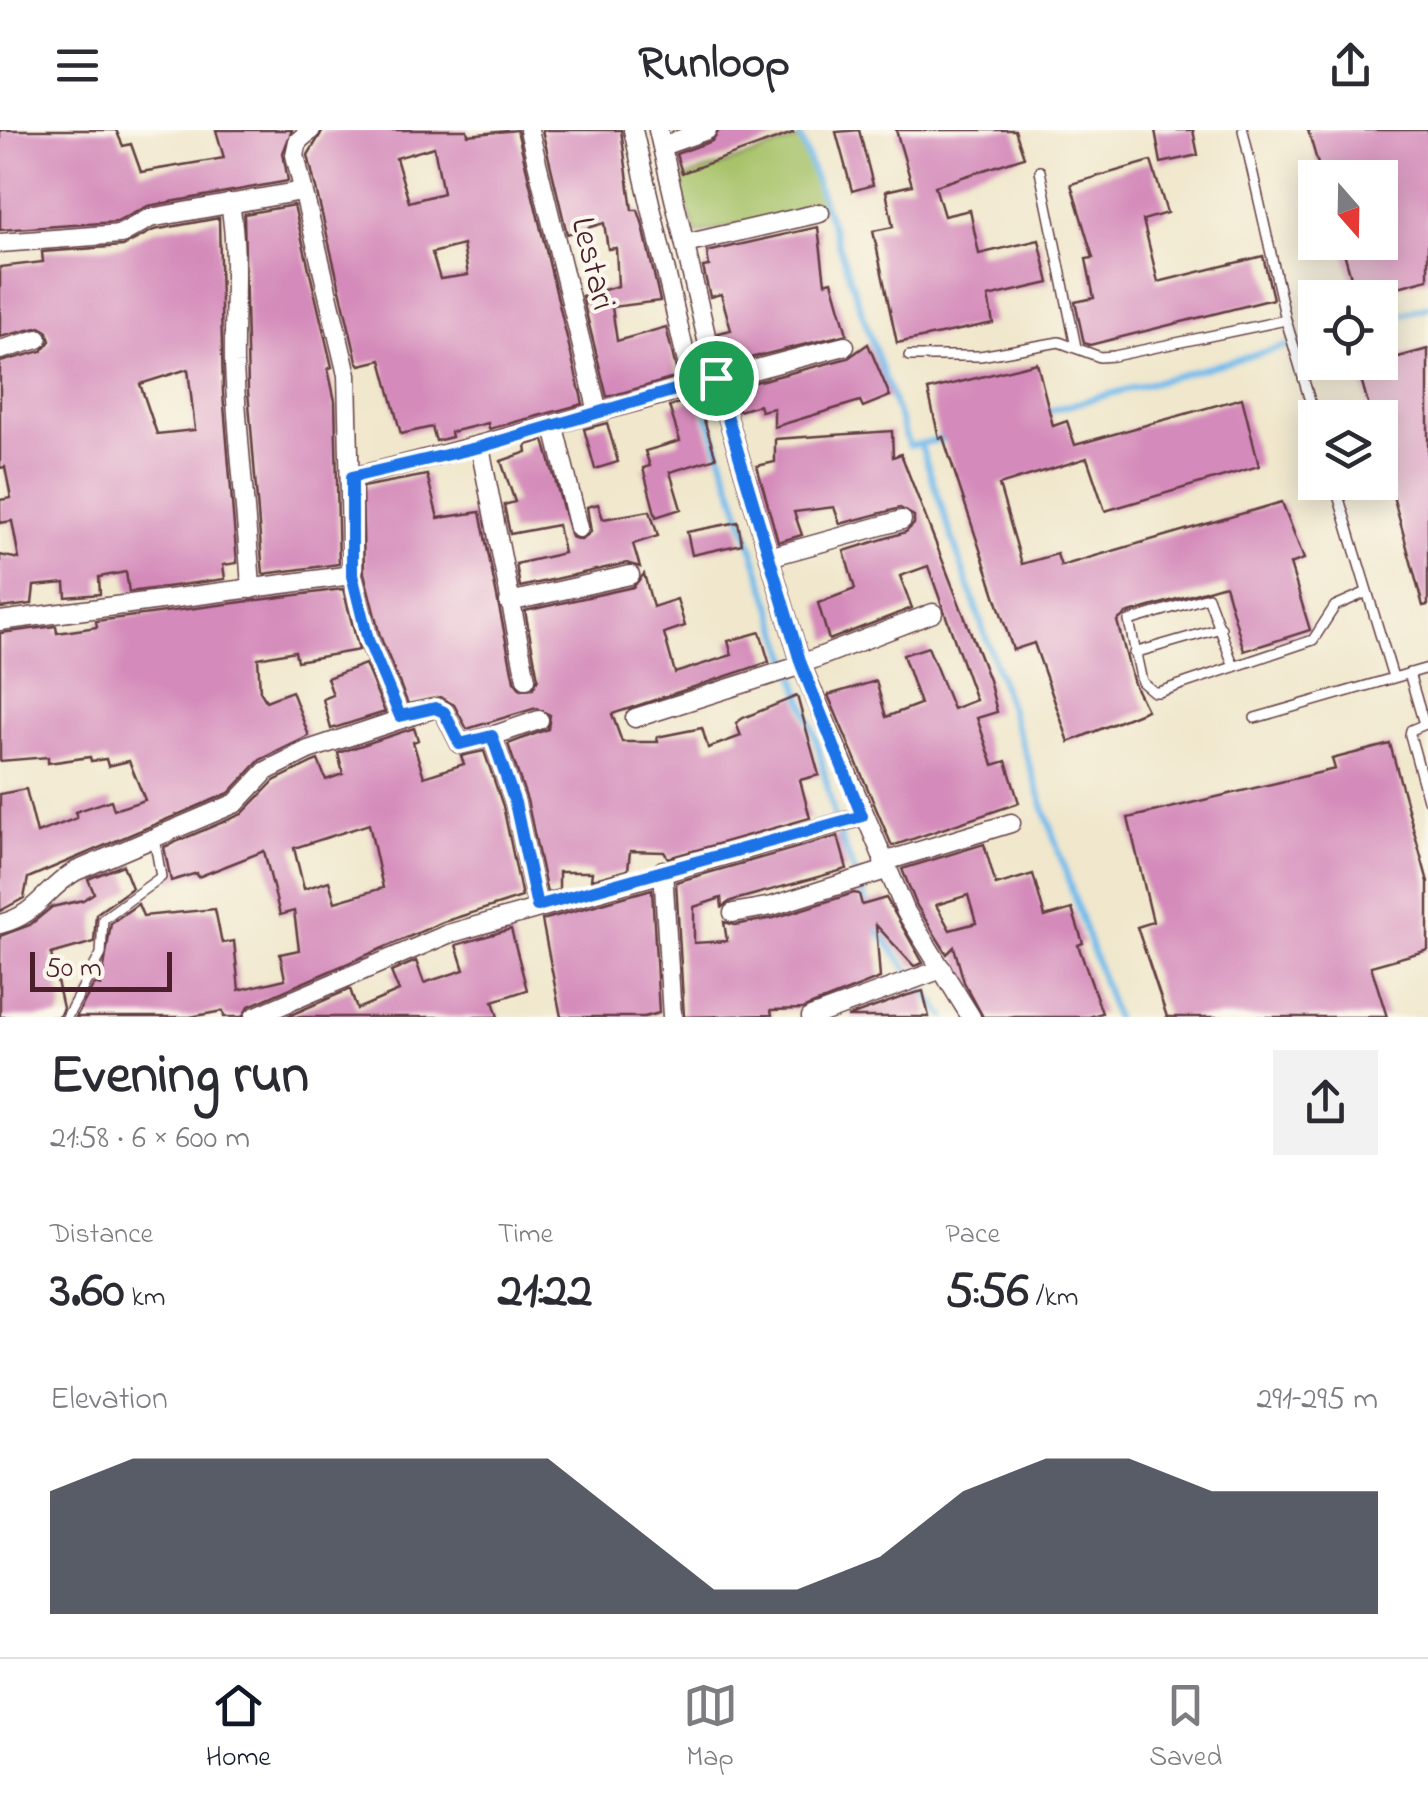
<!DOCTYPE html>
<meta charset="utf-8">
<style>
:root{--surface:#fff;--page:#f2f2f3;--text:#2b2b33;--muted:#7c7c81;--line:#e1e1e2;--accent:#111827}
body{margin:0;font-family:"Indie Flower",sans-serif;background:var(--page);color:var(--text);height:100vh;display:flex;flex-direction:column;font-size:38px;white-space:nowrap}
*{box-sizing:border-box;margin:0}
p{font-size:32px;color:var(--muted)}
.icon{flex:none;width:55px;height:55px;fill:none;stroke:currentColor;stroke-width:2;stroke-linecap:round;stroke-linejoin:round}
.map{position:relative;height:887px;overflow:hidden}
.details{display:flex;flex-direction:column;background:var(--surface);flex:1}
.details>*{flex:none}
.needle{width:65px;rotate:160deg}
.tools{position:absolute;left:1298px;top:30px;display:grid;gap:20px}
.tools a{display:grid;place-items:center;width:100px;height:100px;border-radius:0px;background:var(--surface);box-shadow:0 5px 25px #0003;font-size:50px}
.scale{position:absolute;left:30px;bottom:25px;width:142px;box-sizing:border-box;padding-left:10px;border:5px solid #4a1f2b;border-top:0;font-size:28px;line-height:35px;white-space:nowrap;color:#4a1f2b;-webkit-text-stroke:8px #fbf7ec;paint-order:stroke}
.pin{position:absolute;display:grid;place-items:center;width:85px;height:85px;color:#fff;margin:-42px;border:5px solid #fff;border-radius:50%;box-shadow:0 2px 10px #0007}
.round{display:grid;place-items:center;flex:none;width:105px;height:105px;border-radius:0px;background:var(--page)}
.overview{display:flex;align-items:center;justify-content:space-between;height:170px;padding:0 50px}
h1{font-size:55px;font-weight:800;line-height:75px}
.figures{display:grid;grid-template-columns:repeat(3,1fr);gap:15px;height:170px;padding:10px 50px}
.figures div{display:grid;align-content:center}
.figures b{font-size:50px;font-weight:800}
.figures small{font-size:28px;font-weight:400}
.figures p{font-size:28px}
.chart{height:280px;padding:20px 50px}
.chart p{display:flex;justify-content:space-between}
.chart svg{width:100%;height:180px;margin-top:10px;fill:var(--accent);opacity:.7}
header{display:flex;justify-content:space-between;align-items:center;height:130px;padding:0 50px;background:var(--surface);font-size:45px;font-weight:800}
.menu{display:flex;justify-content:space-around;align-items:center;height:140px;border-top:2px solid var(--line);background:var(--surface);font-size:28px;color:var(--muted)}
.menu a{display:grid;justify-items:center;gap:5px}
.menu .current{color:var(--accent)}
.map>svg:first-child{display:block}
</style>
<header><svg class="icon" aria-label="menu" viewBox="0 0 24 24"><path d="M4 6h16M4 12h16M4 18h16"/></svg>Runloop<svg class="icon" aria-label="share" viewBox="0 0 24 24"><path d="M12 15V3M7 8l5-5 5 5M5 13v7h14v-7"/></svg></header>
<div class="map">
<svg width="1428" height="887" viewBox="0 0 1428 887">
<rect width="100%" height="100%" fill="#fbf7ec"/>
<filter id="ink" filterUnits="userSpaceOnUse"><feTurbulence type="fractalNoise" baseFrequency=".01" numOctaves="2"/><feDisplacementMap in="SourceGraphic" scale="20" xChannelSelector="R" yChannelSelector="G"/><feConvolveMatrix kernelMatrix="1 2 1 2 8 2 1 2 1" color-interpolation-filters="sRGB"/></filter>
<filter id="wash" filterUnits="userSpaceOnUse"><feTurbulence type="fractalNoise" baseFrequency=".0048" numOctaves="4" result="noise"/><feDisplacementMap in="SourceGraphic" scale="40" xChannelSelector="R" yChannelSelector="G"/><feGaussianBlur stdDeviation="2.25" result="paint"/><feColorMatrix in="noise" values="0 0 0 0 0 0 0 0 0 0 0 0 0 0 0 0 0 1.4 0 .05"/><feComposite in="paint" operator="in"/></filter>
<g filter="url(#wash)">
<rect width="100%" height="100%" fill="#f0e7cc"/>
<!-- green -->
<path fill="#a7c36a" stroke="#78714a" stroke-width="2.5" d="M802,8l24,69 -130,27 -19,-54z"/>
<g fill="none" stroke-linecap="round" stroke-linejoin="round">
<!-- stream -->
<g stroke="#73bcec" stroke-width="6">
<path d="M798,0l111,316 43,-9"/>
<path d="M1380,190l48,-13"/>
<path d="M699,259l119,357 19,82 32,81"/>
<path d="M1041,283l274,-75"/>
<path d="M921,316l194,571"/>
<path d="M874,796l71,91"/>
</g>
</g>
<g id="blocks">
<!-- building -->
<g fill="#d48aba" fill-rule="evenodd">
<path d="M0,0h116l7,16 8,-2 10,28 83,-14 -8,-28h76l-9,23 5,28 -140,25 -31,16 -117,8z"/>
<path d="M323,0h144l1,5 49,-5 66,274 -94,25 -1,-6 -37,9 1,5 -16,4 -4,-14 -31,7 -20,-74 -21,5 -3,-4 -49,-206zM434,17l9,46 -34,9 -13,-44zM463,115l5,30 -28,4 -8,-26z"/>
<path d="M542,0h79l11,80h6l4,12 18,79 -48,6 5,34 49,-14 12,50 -71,20 -25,-101 36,-10 -2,-38 -8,1 -4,-26 -37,11z"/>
<path d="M719,0h73l1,3 -111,40 -6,-19 36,-13z"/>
<path d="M859,0l14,55 -21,6 -16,-59z"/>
<path d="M896,0h119l9,27 -89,29 9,30 26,-6 9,44 60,-14 10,43 -61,14 5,26 -96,20 -24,-112 20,-4 -7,-36 26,-6z"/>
<path d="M1155,0h38l5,25 -37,8z"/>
<path d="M1308,0h120v149l-71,19 -16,-56h39v-64h-58z"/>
<path d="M1151,31l16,52 -24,7 15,62 105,-26 10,43 -183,46 -6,-2 -9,-41 19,-4 -8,-39 7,-1 -22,-74z"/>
<path d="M294,75l38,162 -4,2 7,32 4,163 -76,10 -15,-183 -4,-177z"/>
<path d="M219,88l4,175 14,170 -14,2 2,14 -96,13 -3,-20 -27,5 1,17 -34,3 -1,-14 -31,3 -2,18 -32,4v-53l19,4 -7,-38 -12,2v-23l11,-2 -6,-31 -5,1v-106l42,-11 8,-10 -3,-10 -7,-4 -40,10v-70l43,-5 -1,-10 81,-6 31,-16zM188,239l7,61 -38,4 -17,-50z"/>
<path d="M818,97l7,56 7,-2 15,53 -121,30 -8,-31 13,-3 -10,-36 -11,3 -7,-30 6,-1 -2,-14z"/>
<path d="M868,214l22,52 -27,11 -3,-6 -86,26v-19l-13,3 -2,-6 -20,6 -7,-23 116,-30z"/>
<path d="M1428,219v256l-5,1 -43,-158v-30h-8l-14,-50z"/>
<path d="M1037,233l16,63 14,-5 8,24 167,-47 17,68 -154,45 -18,-53 -88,27 23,79 35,-10 4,12 221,-64 22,57 -14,5 20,66 -66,21 -19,-66 -99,29 -9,7 17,63 13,26 -78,32 -35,-99 -21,7 -70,-213 -4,1 -11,-48z"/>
<path d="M691,270l7,1 18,57 -46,14 11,37 -25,8 -13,-49 7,-2 -5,-15 35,-10 -11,-35z"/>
<path d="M607,293l11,39 -23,7 -11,-40z"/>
<path d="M892,301l1,26 8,-3 88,226 8,32 -20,6 16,47 13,-4 13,42 -127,43 -64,-151 48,-14 10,36 34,-13 -17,-49 25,-8 25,62 23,-9 -48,-134 -28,10 12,32 -83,32 -11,-37 37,-14 -11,-38 62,-19 8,-8v-8l-14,-8 -60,16 -6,-17 -40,5 8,23 -24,7 -21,-76 18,-4v-23z"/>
<path d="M544,310l27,97 10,3 10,-8 -4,-25 11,-3 5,15 47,-8 8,25 -25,8 7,23 -13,-4 -107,24 -4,-23 48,-11 -6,-28 -48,9 -6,-29 11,-3 -14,-41 26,-9 -1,-7z"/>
<path d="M427,345l11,43 42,-6 34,169 7,9 12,-1 5,-11 -13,-67 108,-24 11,-13 9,33 24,-8 8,27 -21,7 11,40 57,-18 -4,-14 32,-9 9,30 -157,52 10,28h36l-1,-5 45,-9 6,20 33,-12 -5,-13 7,-5 54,-22 22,79 -19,5 10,38 -142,40 -4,-6 -34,-1 -2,19 -37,10 1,-8h-33v18l-12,3 -20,-93 -19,-56 40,-15 2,-14 -14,-7 -69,21 -13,-24 -14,-8 -32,7 -28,-68 -16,-63 -2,-86z"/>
<path d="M738,392l4,22 -50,11 -5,-23z"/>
<path d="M343,459l16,61 -62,11 -2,-10 -37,7 2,33 6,10 26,-10 17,45 -49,24 -31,33 -201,85 -4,20 -24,13v-117l26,-5 11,44 40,-15 -2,-6 36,-12 3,10 31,-10 -16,-39 -21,5 -2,-7 -15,2 -1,-4 -42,6v-6l-48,4v-128l56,-7 1,7 40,-6 -1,-6z"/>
<path d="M365,534l20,48 -54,17 -8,-30 10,-4 -6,-17z"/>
<path d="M414,598l4,12 -5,2 11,35 40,-13 -3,-8 23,-5 19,55 19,91 -79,25 -194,84 -7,11h-18l-1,-6 -33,6h-114l18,-33 7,2 10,-63 27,-19 5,12 72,-7 7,34 12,-2 5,49 46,-11 -5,-25 19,-4 -5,-39 -14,4 -16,-64 -66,26 -1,-4 -26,8 -7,-34 78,-33 32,-33 39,-19 5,-2 8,20 17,-6 -5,-21zM369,694l14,64 -48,14 -6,-21 -25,8 -10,-41z"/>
<path d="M1390,614l38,138v68l-57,16 16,51h-220l-30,-90 16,-5 -25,-104 207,-49 -3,-10z"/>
<path d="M838,706l9,33 -116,32 -9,6 -1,-9 -27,9v36l33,-2 -3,-19 11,3 39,-7 80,-25 5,1 3,11 24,-7 37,65 -9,3 -38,-41 4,53 -78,31 -31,1 1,5 -88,2 -8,-135z"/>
<path d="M984,714l12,41 37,-11 12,43 27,-8 11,34 -5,2 24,68 -13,4h-106l-19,-35 -10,-35 -7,7 -30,-48 -15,-37zM968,765l8,28 -26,7 -14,-25z"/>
<path d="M123,735l9,23 -36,26 -2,28 -43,12 12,54 -4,9h-59v-81l30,-11 22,-18 31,-7 11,-7 -6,-14z"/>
<path d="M652,759l7,124 -15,4h-83l-19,-97z"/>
<path d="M511,799l16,61 -34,11 5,16h-212l64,-28 7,20 42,-18 -8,-19 25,-11 8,22 40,-13 -8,-25z"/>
<path d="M923,861l6,26h-82l61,-22z"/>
</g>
</g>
</g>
<g filter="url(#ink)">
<use href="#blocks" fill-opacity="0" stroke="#633d43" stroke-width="2.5"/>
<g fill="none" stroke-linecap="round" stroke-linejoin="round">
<defs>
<g id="lane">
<path d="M1243,0l43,190 29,98"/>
<path d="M1040,41l36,176"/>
<path d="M909,226h71l79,-14 41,15 14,-1 172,-36"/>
<path d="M1334,352l59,195"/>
<path d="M1134,523l87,-25"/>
<path d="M1234,537l-26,-70 -79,24 13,61 12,10h5l154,-52 22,-34 32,-14"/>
<path d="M1409,543l15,51"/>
<path d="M1255,588l173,-50"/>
<path d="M1428,593l-17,7 -1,5 18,65"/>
<path d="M67,887l34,-63 2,-35 58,-42 -7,-40"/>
</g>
<g id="street">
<path d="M311,0l-13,11 -3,14 52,220 5,200 16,65 32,76"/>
<path d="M529,0l69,282"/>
<path d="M633,0l59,254"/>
<path d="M658,0l58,248 85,286 105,248 65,105"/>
<path d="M662,16l45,-16"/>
<path d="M230,73c9,54 3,105 4,161 3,75 13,150 17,225"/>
<path d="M0,113l121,-9 29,-16 152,-27"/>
<path d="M685,114l135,-31"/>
<path d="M0,220l38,-11"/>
<path d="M554,297l25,101"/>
<path d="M480,317l46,232"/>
<path d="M352,347c166,-39 328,-90 493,-131"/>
<path d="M769,427l133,-37"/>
<path d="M509,472l121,-27"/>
<path d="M0,491l352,-46"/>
<path d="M801,534l132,-51"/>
<path d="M635,588l167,-53"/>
<path d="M492,606l47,-16"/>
<path d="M883,732l128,-39"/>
<path d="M663,740l9,147"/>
<path d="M733,783l39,-7 114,-36"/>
<path d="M0,794c39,-10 44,-35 76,-53l160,-68 30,-32 42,-21 127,-42 9,4 16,32 32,-8 23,67 22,103"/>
<path d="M254,887l194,-83 415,-118"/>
<path d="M811,887l131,-48"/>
</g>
</defs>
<!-- lane casing -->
<use href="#lane" stroke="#633d43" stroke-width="12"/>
<!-- street casing -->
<use href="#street" stroke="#633d43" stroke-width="21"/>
<!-- lane -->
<use href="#lane" stroke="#fff" stroke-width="9"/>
<!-- street -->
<use href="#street" stroke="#fff" stroke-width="18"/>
</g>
</g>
<g fill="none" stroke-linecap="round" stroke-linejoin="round" filter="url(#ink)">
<defs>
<path id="route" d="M716,248l85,286 61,152 -325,90 -22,-103 -23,-67 -32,8 -16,-32 -9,-4 -35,8 -32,-76 -16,-65v-98l128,-30z"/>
</defs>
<!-- route casing -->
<use href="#route" stroke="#fff" stroke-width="20"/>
<!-- route -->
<use href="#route" stroke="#1a73e8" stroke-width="12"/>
</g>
<g text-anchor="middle" stroke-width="8" stroke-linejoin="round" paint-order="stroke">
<!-- street labels -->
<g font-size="35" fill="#4a1f2b" stroke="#fbf7ec">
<text transform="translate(595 133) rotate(76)" y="12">Lestari</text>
</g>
</g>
</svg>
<div class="tools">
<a><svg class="needle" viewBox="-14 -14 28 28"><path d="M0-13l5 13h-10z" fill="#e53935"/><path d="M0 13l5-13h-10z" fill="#7c7c81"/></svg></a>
<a><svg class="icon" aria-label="locate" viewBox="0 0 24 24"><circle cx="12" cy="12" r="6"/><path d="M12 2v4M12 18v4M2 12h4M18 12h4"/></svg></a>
<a><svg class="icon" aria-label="layers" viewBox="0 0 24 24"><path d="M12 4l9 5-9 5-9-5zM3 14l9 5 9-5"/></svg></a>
</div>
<div class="scale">50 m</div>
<div class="pin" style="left:716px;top:248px;background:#1e9e55"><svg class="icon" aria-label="arrive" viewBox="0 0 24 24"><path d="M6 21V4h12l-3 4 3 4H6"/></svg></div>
</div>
<section class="details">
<div class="overview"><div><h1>Evening run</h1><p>21:58 · 6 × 600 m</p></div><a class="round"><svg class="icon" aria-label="share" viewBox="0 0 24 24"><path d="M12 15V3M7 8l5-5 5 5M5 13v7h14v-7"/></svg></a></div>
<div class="figures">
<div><p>Distance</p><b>3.60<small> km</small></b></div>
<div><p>Time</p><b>21:22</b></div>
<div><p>Pace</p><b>5:56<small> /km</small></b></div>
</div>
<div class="chart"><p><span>Elevation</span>291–295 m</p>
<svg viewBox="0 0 160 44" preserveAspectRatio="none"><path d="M0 44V14L10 6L20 6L30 6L40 6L50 6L60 6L70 22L80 38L90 38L100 30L110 14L120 6L130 6L140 14L150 14L160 14V44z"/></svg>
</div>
</section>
<nav class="menu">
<a class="current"><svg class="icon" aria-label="home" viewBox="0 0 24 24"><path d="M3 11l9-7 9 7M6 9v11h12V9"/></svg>Home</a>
<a><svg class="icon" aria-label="map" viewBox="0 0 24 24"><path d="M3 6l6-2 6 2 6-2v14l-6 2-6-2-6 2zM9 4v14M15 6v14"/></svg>Map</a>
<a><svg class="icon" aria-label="saved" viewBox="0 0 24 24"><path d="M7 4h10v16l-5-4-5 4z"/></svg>Saved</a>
</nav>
